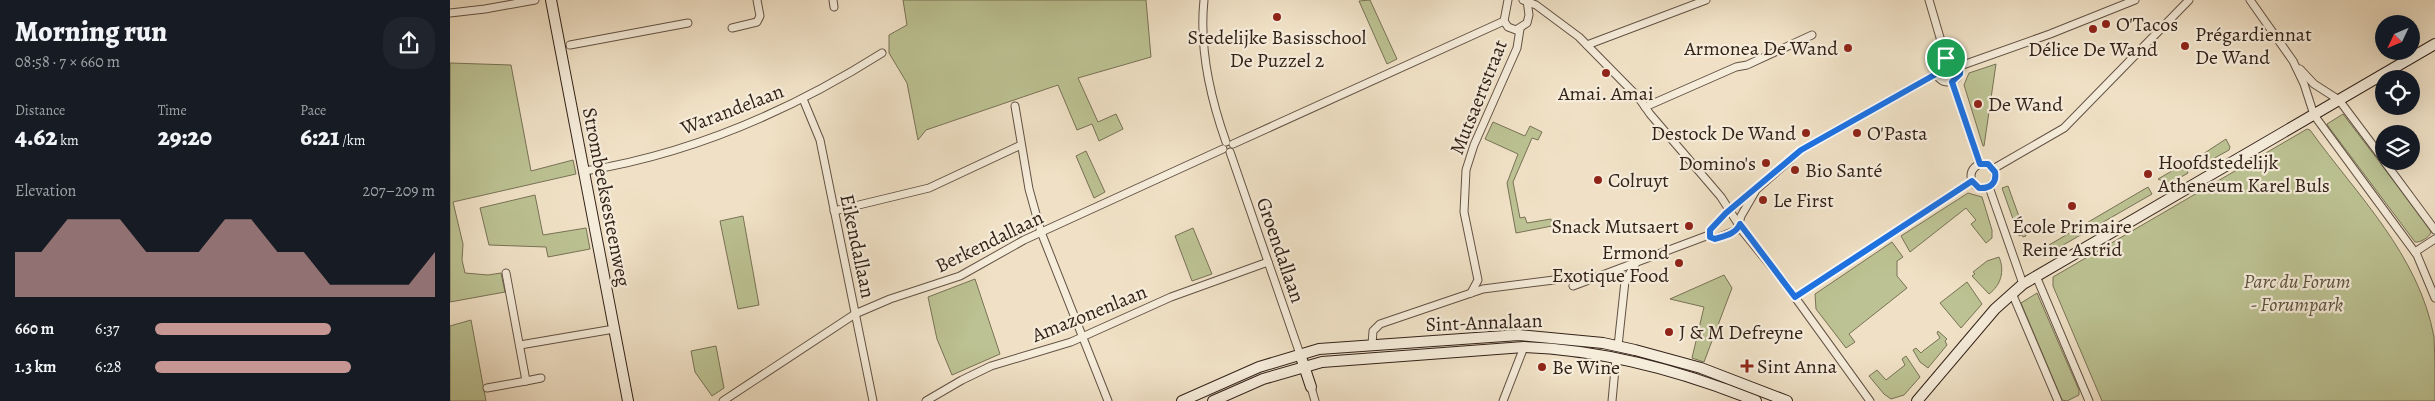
<!DOCTYPE html>
<meta charset="utf-8">
<style>
:root{--surface:#171b24;--page:#20242c;--text:#f1f3f6;--muted:#9ea1a6;--accent:#c59692}
body{margin:0;font-family:Alegreya,serif;background:var(--page);color:var(--text);height:100vh;display:flex;flex-direction:column;font-size:19px;white-space:nowrap}
*{box-sizing:border-box;margin:0}
p{font-size:16px;color:var(--muted)}
.icon{flex:none;width:28px;height:28px;fill:none;stroke:currentColor;stroke-width:2;stroke-linecap:round;stroke-linejoin:round}
.map{position:relative;flex:1;overflow:hidden}
.details{display:flex;flex-direction:column;background:var(--surface);width:450px}
.details>*{flex:none}
.needle{width:32px;rotate:226deg}
.buttons{position:absolute;left:1925px;top:15px;display:grid;gap:10px}
.buttons a{display:grid;place-items:center;width:45px;height:45px;border-radius:50%;background:var(--surface);box-shadow:0 5px 20px #0002;font-size:25px}
.pin{position:absolute;display:grid;place-items:center;width:42px;height:42px;color:#fff;margin:-21px;border:2px solid #fff;border-radius:50%;box-shadow:0 1px 5px #0007}
.round{display:grid;place-items:center;flex:none;width:52px;height:52px;border-radius:20px;background:var(--page)}
.headline{display:flex;align-items:center;justify-content:space-between;height:85px;padding:0 15px}
h1{font-size:28px;font-weight:800;line-height:38px}
.stats{display:grid;grid-template-columns:repeat(3,1fr);gap:8px;height:85px;padding:5px 15px}
.stats div{display:grid;align-content:center}
.stats b{font-size:25px;font-weight:800}
.stats small{font-size:14px;font-weight:400}
.stats p{font-size:14px}
.chart{height:140px;padding:10px 15px}
.chart p{display:flex;justify-content:space-between}
.chart svg{width:100%;height:90px;margin-top:5px;fill:var(--accent);opacity:.7}
ul{padding:0 15px;list-style:none;font-size:16px}
li{display:grid;grid-template-columns:80px 60px 1fr;align-items:center;height:38px}
li i{height:12px;border-radius:6px;background:var(--accent)}
main{display:flex;flex:1;min-height:0}
.map>svg:first-child{display:block}
</style>
<main>
<section class="details">
<div class="headline"><div><h1>Morning run</h1><p>08:58 · 7 × 660 m</p></div><a class="round"><svg class="icon" aria-label="share" viewBox="0 0 24 24"><path d="M12 15V3M7 8l5-5 5 5M5 13v7h14v-7"/></svg></a></div>
<div class="stats">
<div><p>Distance</p><b>4.62<small> km</small></b></div>
<div><p>Time</p><b>29:20</b></div>
<div><p>Pace</p><b>6:21<small> /km</small></b></div>
</div>
<div class="chart"><p><span>Elevation</span>207–209 m</p>
<svg viewBox="0 0 160 44" preserveAspectRatio="none"><path d="M0 44V22L10 22L20 6L30 6L40 6L50 22L60 22L70 22L80 6L90 6L100 22L110 22L120 38L130 38L140 38L150 38L160 22V44z"/></svg>
</div>
<ul>
<li><b>660 m</b>6:37<i style="width:63%"></i></li>
<li><b>1.3 km</b>6:28<i style="width:70%"></i></li>
</ul>
</section>
<div class="map">
<svg width="1985" height="401" viewBox="0 0 1985 401">
<rect width="100%" height="100%" fill="#f0e1c6"/>
<filter id="stains"><feTurbulence type="fractalNoise" baseFrequency=".004" numOctaves="4"/><feColorMatrix values="0 0 0 0 .2 0 0 0 0 .09 0 0 0 0 .02 0 0 0 .5 -.17"/></filter>
<radialGradient id="worn" r=".72"><stop offset=".6" stop-color="#630" stop-opacity="0"/><stop offset="1" stop-color="#630" stop-opacity=".3"/></radialGradient>
<!-- green -->
<g fill="#bcc293" stroke="#787256">
<path d="M453,0h243l5,57 -73,21 20,44 18,-8 7,15 -24,12 -7,-17 -15,6 -19,-45 -132,45 -8,10 -11,-57 -18,-30v-18l18,-10z"/>
<path d="M920,0l27,59 -10,5 -28,-63z"/>
<path d="M0,63l61,2 20,106 42,-11 3,14 -123,28 10,42 -1,16 3,13 23,2 13,-2 4,19 -55,10z"/>
<path d="M1546,64l-12,82h-1l-19,-61 5,-12z"/>
<path d="M1893,114l85,112 3,6c-1,5 -11,11 -16,10l-87,-116 -1,-2z"/>
<path d="M1043,122l32,14 5,-10 12,6 -4,8 -6,-2 -19,44 7,36 5,-1 2,6 24,-4 1,7 -36,7 -9,-50 11,-29 -33,-15z"/>
<path d="M1857,129l3,1c47,65 109,125 124,207 1,20 1,43 1,64h-333l-49,-115v-9z"/>
<path d="M1776,139l4,8 -1,3 -18,10 -11,-4z"/>
<path d="M636,151l19,41 -11,6 -18,-42z"/>
<path d="M1734,164l4,9 -19,11 -11,-5z"/>
<path d="M1558,186l18,50 -3,1 -1,-2 -3,1 -17,-48z"/>
<path d="M1698,187l4,7 -94,54 -4,1 -5,-4z"/>
<path d="M1518,193l14,4 10,33v8l-6,5 -15,-19 5,-4 -10,-12 -56,44 -9,-16z"/>
<path d="M85,195l8,40 43,-7 4,21 -42,8 -2,-10 -57,-2 -9,-37z"/>
<path d="M293,216l16,89 -21,4 -18,-88z"/>
<path d="M743,228l19,46 -20,7 -17,-45z"/>
<path d="M1442,242l11,15 -6,4v15l10,12 -58,46 6,8 -9,6 -30,-39 -1,-15z"/>
<path d="M1549,257c6,14 2,28 -10,37l-17,-18 3,-2 -2,-2 14,-11z"/>
<path d="M1274,275l8,13 -28,74 -12,-4 12,-51 -34,-8z"/>
<path d="M525,279l25,75 -48,21 -15,-36 -9,-42z"/>
<path d="M1517,282l15,22 -21,24 -21,-25z"/>
<path d="M1587,293l42,97v5l-12,6 -5,-1 -41,-97z"/>
<path d="M21,320l15,81h-36v-75z"/>
<path d="M1488,331l9,8 -2,2 2,4 -19,23 -8,-6 -7,-12 3,-2 5,5 2,-2 17,-13 -3,-5z"/>
<path d="M266,346l8,42 -12,8 -17,-24 -4,-21z"/>
<path d="M1456,356l14,21 -16,18 -13,4 -7,-5 -15,-18 8,-6 9,10 19,-15 -3,-6z"/>
</g>
<g fill="none" stroke-linecap="round" stroke-linejoin="round">
<defs>
<g id="street">
<path d="M383,0l1,7"/>
<path d="M754,0c-5,48 6,97 22,142"/>
<path d="M1058,0l-4,21 4,6 8,3 11,-7 2,-8 -2,-15"/>
<path d="M1073,0l13,5 43,32 59,60 12,17 71,83 23,36 40,49 86,119"/>
<path d="M1479,0l17,58"/>
<path d="M1800,0l43,61 11,23 10,31 103,140 18,43"/>
<path d="M0,13l35,-4 50,-9"/>
<path d="M282,28l25,-6 3,-6 -3,-16"/>
<path d="M120,45l118,-22"/>
<path d="M1137,45l119,-45"/>
<circle cx="1498" cy="70" r="12"/>
<path d="M1510,66l90,-32 85,-34"/>
<path d="M1850,69l14,15 25,16 45,60"/>
<path d="M1502,82l28,82"/>
<path d="M353,99l17,41 53,261"/>
<path d="M565,106l14,83 12,43 67,169"/>
<path d="M1195,107l91,-40 11,-2 65,-30"/>
<path d="M783,144l271,-123"/>
<path d="M780,152l71,205"/>
<path d="M1934,161l51,69"/>
<circle cx="1533" cy="176" r="12"/>
<path d="M1543,169l71,-41 125,-128"/>
<path d="M135,171c105,-17 207,-61 297,-118"/>
<path d="M1539,187l34,97"/>
<path d="M384,211l95,-23 92,-43"/>
<path d="M1259,235l1,-5 16,-17 30,-23 45,-40 135,-76"/>
<path d="M1259,235l6,4 22,-9 4,-14 14,-24"/>
<path d="M1965,252l20,-13"/>
<path d="M1586,276l53,125"/>
<path d="M1123,286l136,-51"/>
<path d="M1021,293l7,-13 -14,-68 2,-42 8,-25 43,-97 3,-19"/>
<path d="M1562,293l46,108"/>
<path d="M1345,297l177,-116"/>
<path d="M922,344l1,-13 7,-7 103,-35 71,-9"/>
<path d="M70,345l94,-16"/>
<path d="M1168,346l7,-65 11,-18"/>
<path d="M76,381l15,-3"/>
<path d="M861,387l4,14"/>
<path d="M37,388l39,-7 -20,-108"/>
<path d="M273,401l132,-87 35,-15 70,-23 64,-36 199,-91"/>
<path d="M476,401l36,-21 29,-14 80,-24 100,-45 97,-35"/>
<path d="M1053,401l21,-54"/>
<path d="M1162,401l4,-43"/>
</g>
<g id="secondary">
<path d="M101,0l77,401"/>
<path d="M852,360l9,27"/>
<path d="M732,401l77,-34 60,-18 200,-14 84,8 32,7 66,18 86,33"/>
<path d="M763,401l50,-22 59,-17 202,-15c80,3 158,24 232,54"/>
<path d="M1467,401l78,-92 28,-25 412,-240"/>
</g>
</defs>
<!-- street casing -->
<use href="#street" stroke="#625244" stroke-width="9"/>
<!-- secondary casing -->
<use href="#secondary" stroke="#332219" stroke-width="12"/>
<!-- street -->
<use href="#street" stroke="#f5ecda" stroke-width="7"/>
<!-- secondary -->
<use href="#secondary" stroke="#f5ecda" stroke-width="10"/>
</g>
<g fill="none" stroke-linecap="round" stroke-linejoin="round">
<defs>
<path id="route" d="M1496,58l9,1 5,7v8l-8,8 28,82h8l7,8c2,11 -5,17 -16,16l-7,-7 -177,116 -55,-73c-4,10 -16,12 -25,15l-5,-2v-7l16,-17 75,-63 135,-76 2,-10z"/>
</defs>
<!-- route casing -->
<use href="#route" stroke="#fff" stroke-width="10"/>
<!-- route -->
<use href="#route" stroke="#1a73e8" stroke-width="6"/>
</g>
<!-- markers -->
<g fill="#8f2418" stroke="#f5ecda" stroke-width="2">
<circle cx="827" cy="17" r="5"/>
<circle cx="1656" cy="24" r="5"/>
<circle cx="1643" cy="29" r="5"/>
<circle cx="1735" cy="46" r="5"/>
<circle cx="1398" cy="48" r="5"/>
<circle cx="1156" cy="73" r="5"/>
<circle cx="1528" cy="104" r="5"/>
<circle cx="1356" cy="133" r="5"/>
<circle cx="1407" cy="133" r="5"/>
<circle cx="1316" cy="163" r="5"/>
<circle cx="1345" cy="170" r="5"/>
<circle cx="1698" cy="174" r="5"/>
<circle cx="1148" cy="180" r="5"/>
<circle cx="1313" cy="200" r="5"/>
<circle cx="1622" cy="206" r="5"/>
<circle cx="1239" cy="226" r="5"/>
<circle cx="1229" cy="263" r="5"/>
<circle cx="1219" cy="332" r="5"/>
<path d="M1294.5 358.5h5v5h5v5h-5v5h-5v-5h-5v-5h5z"/>
<circle cx="1092" cy="367" r="5"/>
</g>
<g text-anchor="middle" stroke-width="4.5" stroke-linejoin="round" paint-order="stroke">
<!-- poi labels -->
<g font-size="20" fill="#332219" stroke="#f5ecda" text-anchor="start">
<text x="1666" y="31">O'Tacos</text>
<text x="1745" y="41">Prégardiennat<tspan x="1745" dy="23">De Wand</tspan></text>
<text x="827" y="44" text-anchor="middle">Stedelijke Basisschool<tspan x="827" dy="23">De Puzzel 2</tspan></text>
<text x="1388" y="55" text-anchor="end">Armonea De Wand</text>
<text x="1643" y="56" text-anchor="middle">Délice De Wand</text>
<text x="1156" y="100" text-anchor="middle">Amai. Amai</text>
<text x="1538" y="111">De Wand</text>
<text x="1346" y="140" text-anchor="end">Destock De Wand</text>
<text x="1417" y="140">O'Pasta</text>
<text x="1708" y="169">Hoofdstedelijk<tspan x="1708" dy="23">Atheneum Karel Buls</tspan></text>
<text x="1306" y="170" text-anchor="end">Domino's</text>
<text x="1355" y="177">Bio Santé</text>
<text x="1158" y="187">Colruyt</text>
<text x="1323" y="207">Le First</text>
<text x="1229" y="233" text-anchor="end">Snack Mutsaert</text>
<text x="1622" y="233" text-anchor="middle">École Primaire<tspan x="1622" dy="23">Reine Astrid</tspan></text>
<text x="1219" y="259" text-anchor="end">Ermond<tspan x="1219" dy="23">Exotique Food</tspan></text>
<text x="1229" y="339">J &amp; M Defreyne</text>
<text x="1307" y="373">Sint Anna</text>
<text x="1102" y="374">Be Wine</text>
</g>
<!-- street labels -->
<g font-size="20" fill="#332219" stroke="#f5ecda">
<text transform="translate(1028 97) rotate(-68)" y="7">Mutsaertstraat</text>
<text transform="translate(282 109) rotate(-21)" y="7">Warandelaan</text>
<text transform="translate(157 197) rotate(79)" y="7">Strombeeksesteenweg</text>
<text transform="translate(539 241) rotate(-26)" y="7">Berkendallaan</text>
<text transform="translate(408 246) rotate(78)" y="7">Eikendallaan</text>
<text transform="translate(831 250) rotate(71)" y="7">Groendallaan</text>
<text transform="translate(639 313) rotate(-22)" y="7">Amazonenlaan</text>
<text transform="translate(1034 322) rotate(-2)" y="7">Sint-Annalaan</text>
</g>
<!-- park labels -->
<g font-size="20" font-style="italic" fill="#5c523e" stroke="#f5ecda">
<text x="1847" y="288">Parc du Forum<tspan x="1847" dy="23">- Forumpark</tspan></text>
</g>
</g>
<rect width="100%" height="100%" filter="url(#stains)"/>
<rect width="100%" height="100%" fill="url(#worn)"/>
</svg>
<div class="buttons">
<a><svg class="needle" viewBox="-14 -14 28 28"><path d="M0-13l5 13h-10z" fill="#e53935"/><path d="M0 13l5-13h-10z" fill="#9ea1a6"/></svg></a>
<a><svg class="icon" aria-label="locate" viewBox="0 0 24 24"><circle cx="12" cy="12" r="6"/><path d="M12 2v4M12 18v4M2 12h4M18 12h4"/></svg></a>
<a><svg class="icon" aria-label="layers" viewBox="0 0 24 24"><path d="M12 4l9 5-9 5-9-5zM3 14l9 5 9-5"/></svg></a>
</div>
<div class="pin" style="left:1496px;top:58px;background:#1e9e55"><svg class="icon" aria-label="arrive" viewBox="0 0 24 24"><path d="M6 21V4h12l-3 4 3 4H6"/></svg></div>
</div>
</main>
